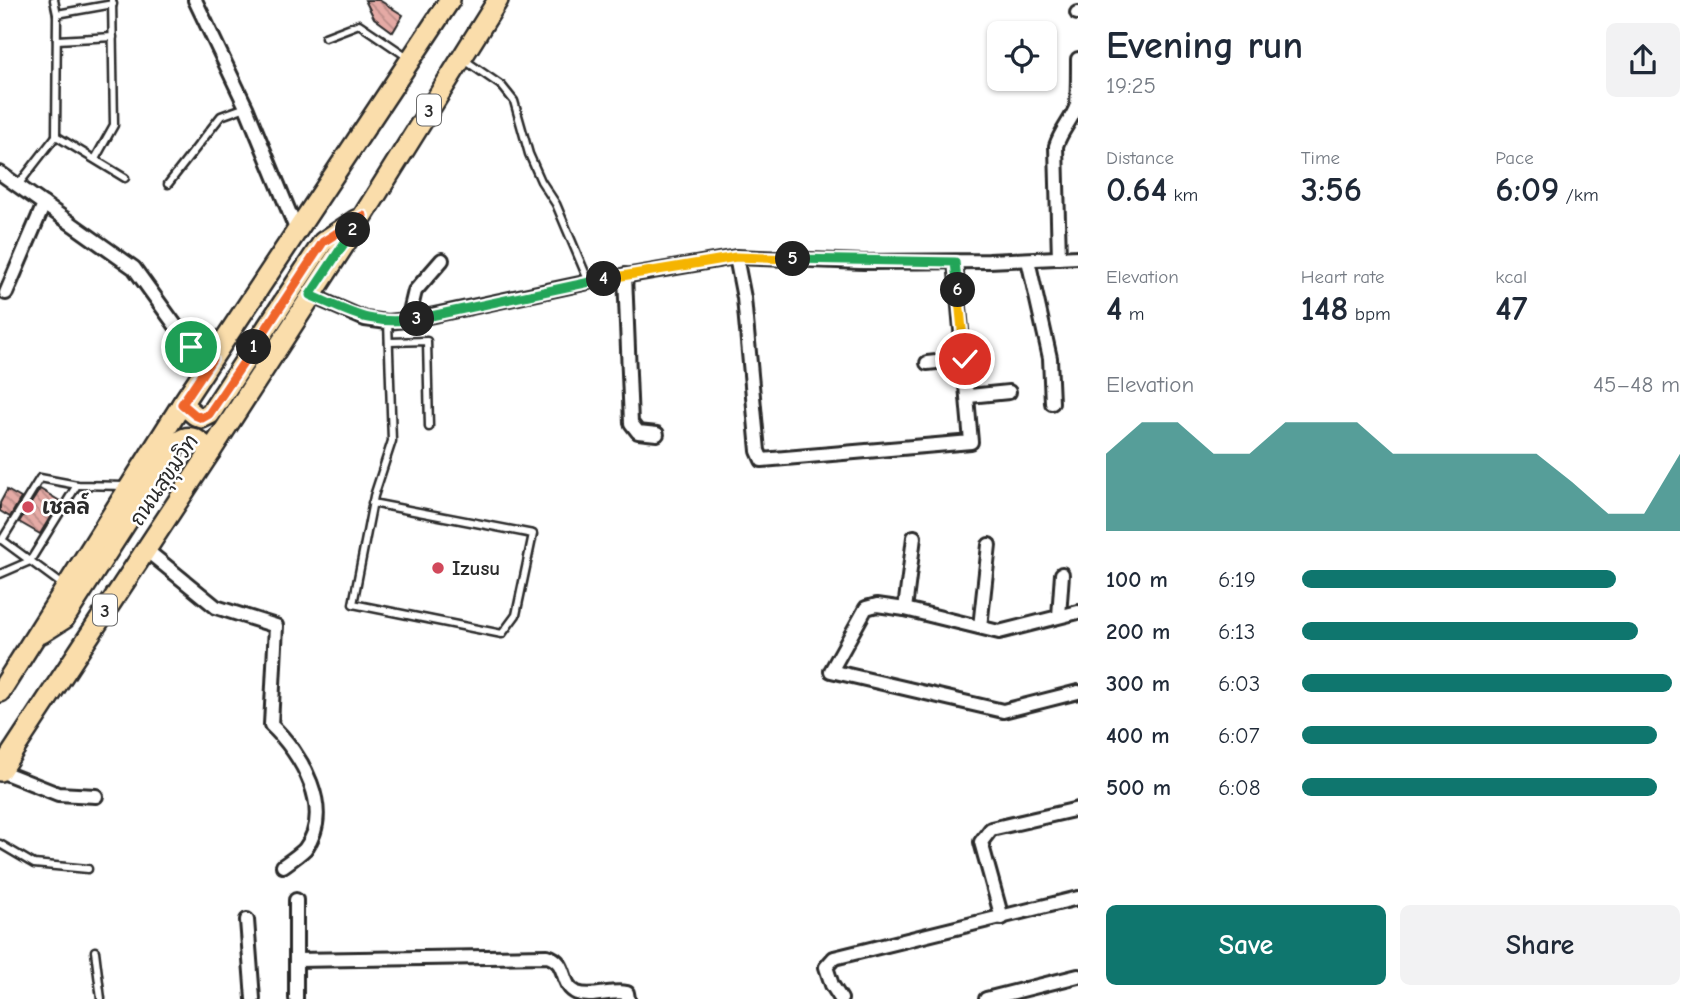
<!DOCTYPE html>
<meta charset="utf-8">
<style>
:root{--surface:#fff;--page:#f2f2f3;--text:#1f2937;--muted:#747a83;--accent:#0f766e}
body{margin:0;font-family:"Comic Neue","Playpen Sans Thai",sans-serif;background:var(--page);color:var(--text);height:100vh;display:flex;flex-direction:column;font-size:26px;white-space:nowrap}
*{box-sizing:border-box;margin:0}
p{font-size:23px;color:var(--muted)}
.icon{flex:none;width:38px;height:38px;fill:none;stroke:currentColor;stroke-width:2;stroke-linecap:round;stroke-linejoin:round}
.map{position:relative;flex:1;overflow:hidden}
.drawer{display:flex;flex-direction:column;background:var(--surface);width:630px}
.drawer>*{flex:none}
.tools{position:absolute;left:987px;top:21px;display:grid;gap:14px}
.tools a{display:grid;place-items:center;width:70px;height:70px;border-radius:10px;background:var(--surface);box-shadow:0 2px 5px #0004;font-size:35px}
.pin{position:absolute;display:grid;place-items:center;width:60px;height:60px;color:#fff;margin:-30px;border:4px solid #fff;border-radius:50%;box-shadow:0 2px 7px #0007}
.km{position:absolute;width:35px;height:35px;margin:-18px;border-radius:50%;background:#222;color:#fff;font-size:19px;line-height:35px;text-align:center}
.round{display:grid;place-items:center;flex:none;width:74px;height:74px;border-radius:10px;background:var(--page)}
.head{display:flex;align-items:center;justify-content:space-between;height:119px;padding:0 28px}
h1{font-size:38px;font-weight:600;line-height:52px}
.figures{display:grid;grid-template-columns:repeat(3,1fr);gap:10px;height:119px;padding:7px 28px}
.figures div{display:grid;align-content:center}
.figures b{font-size:35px;font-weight:600}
.figures small{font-size:19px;font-weight:400}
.figures p{font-size:19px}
.chart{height:196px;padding:14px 28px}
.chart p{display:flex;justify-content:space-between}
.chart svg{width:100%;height:126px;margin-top:7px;fill:var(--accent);opacity:.7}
.cta{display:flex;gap:14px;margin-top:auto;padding:14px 28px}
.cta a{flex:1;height:80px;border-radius:10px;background:var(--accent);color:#fff;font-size:28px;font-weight:600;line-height:80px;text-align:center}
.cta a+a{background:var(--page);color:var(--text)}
ul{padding:0 28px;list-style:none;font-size:23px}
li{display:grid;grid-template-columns:112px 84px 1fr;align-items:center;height:52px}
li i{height:18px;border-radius:9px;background:var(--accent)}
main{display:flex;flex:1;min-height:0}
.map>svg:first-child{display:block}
</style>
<main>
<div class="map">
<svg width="1078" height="999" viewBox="0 0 1078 999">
<defs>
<pattern id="building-back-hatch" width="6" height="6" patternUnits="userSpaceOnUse" patternTransform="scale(1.75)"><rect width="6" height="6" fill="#e5aaa5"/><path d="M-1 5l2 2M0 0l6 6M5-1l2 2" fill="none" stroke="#ba8b87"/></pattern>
</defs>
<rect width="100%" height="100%" fill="#fff"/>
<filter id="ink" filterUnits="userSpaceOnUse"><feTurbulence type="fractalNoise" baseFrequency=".0143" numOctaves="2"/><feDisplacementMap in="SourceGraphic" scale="14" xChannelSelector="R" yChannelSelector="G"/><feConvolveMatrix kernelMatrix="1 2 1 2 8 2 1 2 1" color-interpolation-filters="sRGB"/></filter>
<g filter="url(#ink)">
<!-- building -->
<g fill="url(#building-back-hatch)" stroke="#2b2b2b" stroke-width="2">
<path d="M365,0h14l24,15 -10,17 -19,-14z"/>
<path d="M40,489l20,12 -20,33 -21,-12z"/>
<path d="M7,490l14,8 -11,19 -10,-6v-8z"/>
</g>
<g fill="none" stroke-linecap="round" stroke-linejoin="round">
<defs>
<g id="lane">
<path d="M54,0l3,14 -1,122"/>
<path d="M57,14l56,-10"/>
<path d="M325,37l34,-13 50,34"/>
<path d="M57,40l56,-3"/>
<path d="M463,59l39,27 12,15 15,53 12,27 15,23 33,78"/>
<path d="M95,159l19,-34 -2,-125"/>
<path d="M168,184l53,-68 25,-9"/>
<path d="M18,185l38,-49 69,42"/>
<path d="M389,342l38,-1 2,86"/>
<path d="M372,503l161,31 -17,81 -14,19 -149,-30 21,-108 18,-55 -4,-119"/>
<path d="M0,574l30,-13 47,-76"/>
<path d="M63,585l-61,-45 38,-62 37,7 48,1"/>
<path d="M0,844l34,20 54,5"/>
<path d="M95,951l6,48"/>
</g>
<g id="street">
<path d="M195,0l51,107 51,124"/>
<path d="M1077,13h1"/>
<path d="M0,173l134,95 57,79 21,12"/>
<path d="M736,257l8,41 14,153 4,9 209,-18 -16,-180"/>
<path d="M1059,258l-3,-112c5,-16 16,-26 21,-41 1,-13 1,-32 1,-46"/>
<path d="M1028,260l22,98 2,45"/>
<path d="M625,275l6,148 7,9 19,2"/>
<path d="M6,293l38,-89"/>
<path d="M310,295l55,24 23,3 27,-3 174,-37 147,-25 127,5 126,-1 89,-4"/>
<path d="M408,320l7,-29 27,-31"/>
<path d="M927,363l38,-4"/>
<path d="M969,396l40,-4"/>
<path d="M145,549l71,58 60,19 -5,99c30,28 64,85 34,124 -6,6 -15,12 -22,17"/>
<path d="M905,609l9,-72"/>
<path d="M1078,612l-79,20 -94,-23 -28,-4 -11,3 -35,63 172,40 75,-19"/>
<path d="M1059,616l3,-42"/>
<path d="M980,627l9,-82"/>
<path d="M0,771l58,23 38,2"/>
<path d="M1002,918l-21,-76 10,-13 87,-20"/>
<path d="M247,920l6,79"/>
<path d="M296,960l251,-4c22,6 12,29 30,37 16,6 34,-4 50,0l1,6"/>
<path d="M296,999v-99"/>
<path d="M841,999l-9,-14 -6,-18 8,-9 244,-60"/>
<path d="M986,999l92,-23"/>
</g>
<g id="primary">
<path d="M182,404l13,11 7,3 8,-4 113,-172 33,-22"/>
<path d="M42,633l22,-14 115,-178c13,-9 21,1 32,10"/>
<path d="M0,692l182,-288 268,-404"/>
<path d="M0,771l211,-320 152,-235 135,-216"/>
</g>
</defs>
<!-- lane casing -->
<use href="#lane" stroke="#2b2b2b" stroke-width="11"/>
<!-- street casing -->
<use href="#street" stroke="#2b2b2b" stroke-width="18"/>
<!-- primary casing -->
<use href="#primary" stroke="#2b2b2b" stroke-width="24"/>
<!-- lane -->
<use href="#lane" stroke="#fff" stroke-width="6"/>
<!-- street -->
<use href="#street" stroke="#fff" stroke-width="12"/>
<!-- primary -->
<use href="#primary" stroke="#faddab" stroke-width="19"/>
</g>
</g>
<g fill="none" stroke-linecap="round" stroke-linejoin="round" filter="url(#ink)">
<defs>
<path id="split-1" d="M191,347l21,12 -30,45 13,11 7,3 7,-4 45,-67"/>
<path id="split-2" d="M254,347l69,-105 40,-26 -10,14"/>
<path id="split-3" d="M353,230l-43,65c42,18 60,31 107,24"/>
<path id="split-4" d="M417,319l187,-40"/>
<path id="split-5" d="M604,279l132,-22 57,2"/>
<path id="split-6" d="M793,259l162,3 3,28"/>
<path id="split-7" d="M958,290l7,69"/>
</defs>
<!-- split-1 casing -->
<use href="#split-1" stroke="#fff" stroke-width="14"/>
<!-- split-2 casing -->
<use href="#split-2" stroke="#fff" stroke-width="14"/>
<!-- split-3 casing -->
<use href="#split-3" stroke="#fff" stroke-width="14"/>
<!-- split-4 casing -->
<use href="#split-4" stroke="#fff" stroke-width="14"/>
<!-- split-5 casing -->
<use href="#split-5" stroke="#fff" stroke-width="14"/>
<!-- split-6 casing -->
<use href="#split-6" stroke="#fff" stroke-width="14"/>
<!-- split-7 casing -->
<use href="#split-7" stroke="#fff" stroke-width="14"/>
<!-- split-1 -->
<use href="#split-1" stroke="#f0652b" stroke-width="9"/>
<!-- split-2 -->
<use href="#split-2" stroke="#f0652b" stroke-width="9"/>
<!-- split-3 -->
<use href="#split-3" stroke="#22a559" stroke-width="9"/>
<!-- split-4 -->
<use href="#split-4" stroke="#22a559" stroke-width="9"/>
<!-- split-5 -->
<use href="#split-5" stroke="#f5b400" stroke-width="9"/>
<!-- split-6 -->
<use href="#split-6" stroke="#22a559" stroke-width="9"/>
<!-- split-7 -->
<use href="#split-7" stroke="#f5b400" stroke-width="9"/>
</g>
<!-- markers -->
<g fill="#d1495b" stroke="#fff" stroke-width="2.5">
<circle cx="28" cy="507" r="7"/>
<circle cx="438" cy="568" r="7"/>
</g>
<g text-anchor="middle" stroke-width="5" stroke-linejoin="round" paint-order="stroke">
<!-- shield labels -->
<g fill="#fff" stroke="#6b6b6b" stroke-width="2">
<rect x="417" y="94.5" width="24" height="31" rx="5"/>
<rect x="93" y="594.5" width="24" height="31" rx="5"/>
</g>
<g font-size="19" font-weight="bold" fill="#2b2b2b">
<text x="429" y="117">3</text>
<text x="105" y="617">3</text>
</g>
<!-- street labels -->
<g font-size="21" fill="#2b2b2b" stroke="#fff">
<text transform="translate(164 480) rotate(-56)" y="7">ถนนสุขุมวิท</text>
</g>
<!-- poi labels -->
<g font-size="21" font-weight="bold" fill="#2b2b2b" stroke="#fff" text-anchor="start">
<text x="42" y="514">เชลล์</text>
<text x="452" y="575">Izusu</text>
</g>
</g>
</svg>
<div class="tools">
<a><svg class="icon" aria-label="locate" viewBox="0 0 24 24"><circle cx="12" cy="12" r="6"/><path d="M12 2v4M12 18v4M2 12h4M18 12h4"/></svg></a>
</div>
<div class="pin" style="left:191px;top:347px;background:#1e9e55"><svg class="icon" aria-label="arrive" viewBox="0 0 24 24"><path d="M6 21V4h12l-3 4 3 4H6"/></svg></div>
<div class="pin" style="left:965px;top:359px;background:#d93025"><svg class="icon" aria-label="check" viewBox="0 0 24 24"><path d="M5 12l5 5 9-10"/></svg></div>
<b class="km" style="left:254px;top:347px">1</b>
<b class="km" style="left:353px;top:230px">2</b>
<b class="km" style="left:417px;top:319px">3</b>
<b class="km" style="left:604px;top:279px">4</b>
<b class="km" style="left:793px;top:259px">5</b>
<b class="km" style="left:958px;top:290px">6</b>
</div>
<section class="drawer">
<div class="head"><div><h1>Evening run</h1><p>19:25</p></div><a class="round"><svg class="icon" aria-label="share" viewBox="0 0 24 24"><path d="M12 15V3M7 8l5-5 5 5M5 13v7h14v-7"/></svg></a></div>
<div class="figures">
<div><p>Distance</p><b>0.64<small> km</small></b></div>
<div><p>Time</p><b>3:56</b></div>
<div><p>Pace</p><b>6:09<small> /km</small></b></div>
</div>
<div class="figures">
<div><p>Elevation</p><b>4<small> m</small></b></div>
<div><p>Heart rate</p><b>148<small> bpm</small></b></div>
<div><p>kcal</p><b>47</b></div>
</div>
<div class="chart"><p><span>Elevation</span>45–48 m</p>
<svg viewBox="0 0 160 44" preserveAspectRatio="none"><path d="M0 44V17L10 6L20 6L30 17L40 17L50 6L60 6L70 6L80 17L90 17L100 17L110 17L120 17L130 27L140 38L150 38L160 17V44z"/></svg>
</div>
<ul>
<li><b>100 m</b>6:19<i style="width:83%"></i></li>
<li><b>200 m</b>6:13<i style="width:89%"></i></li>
<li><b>300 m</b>6:03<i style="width:98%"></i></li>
<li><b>400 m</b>6:07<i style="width:94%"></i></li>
<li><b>500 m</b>6:08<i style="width:94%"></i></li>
</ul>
<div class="cta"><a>Save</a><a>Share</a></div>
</section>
</main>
